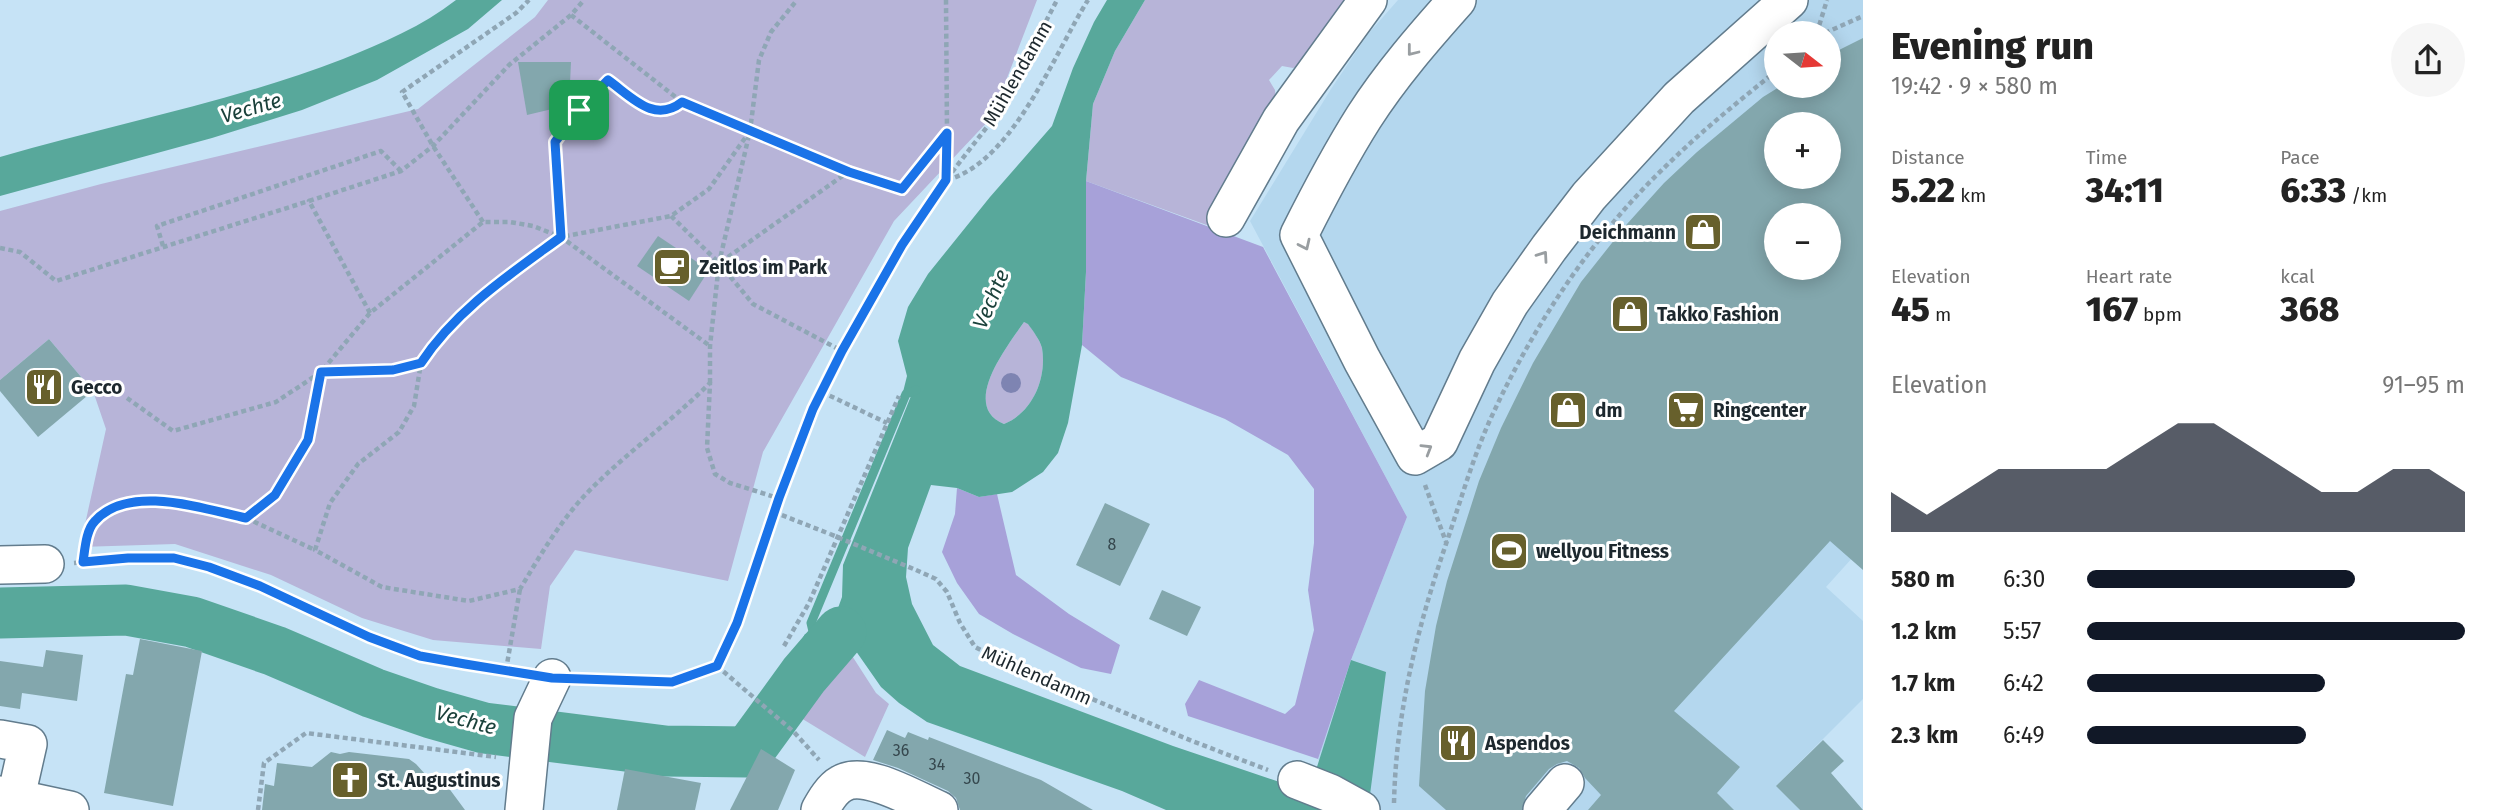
<!DOCTYPE html>
<meta charset="utf-8">
<style>
:root{--surface:#fff;--page:#f6f6f6;--text:#222;--muted:#767676;--accent:#111827}
body{margin:0;font-family:"Fira Sans",sans-serif;background:var(--page);color:var(--text);height:100vh;display:flex;flex-direction:column;font-size:26px;white-space:nowrap}
*{box-sizing:border-box;margin:0}
p{font-size:23px;color:var(--muted)}
.icon{flex:none;width:38px;height:38px;fill:none;stroke:currentColor;stroke-width:2;stroke-linecap:round;stroke-linejoin:round}
.map{position:relative;flex:1;overflow:hidden}
.sheet{display:flex;flex-direction:column;background:var(--surface);width:630px}
.sheet>*{flex:none}
.needle{width:46px;rotate:107deg}
.buttons{position:absolute;left:1764px;top:21px;display:grid;gap:14px}
.buttons a{display:grid;place-items:center;width:77px;height:77px;border-radius:50%;background:var(--surface);box-shadow:0 4px 18px #0003;font-size:35px}
.pin{position:absolute;display:grid;place-items:center;width:60px;height:60px;color:#fff;margin:-30px;border-radius:14px;box-shadow:0 4px 10px #0006}
.round{display:grid;place-items:center;flex:none;width:74px;height:74px;border-radius:37px;background:var(--page)}
.overview{display:flex;align-items:center;justify-content:space-between;height:119px;padding:0 28px}
h1{font-size:38px;font-weight:800;line-height:52px}
.figures{display:grid;grid-template-columns:repeat(3,1fr);gap:10px;height:119px;padding:7px 28px}
.figures div{display:grid;align-content:center}
.figures b{font-size:35px;font-weight:800}
.figures small{font-size:19px;font-weight:400}
.figures p{font-size:19px}
.chart{height:196px;padding:14px 28px}
.chart p{display:flex;justify-content:space-between}
.chart svg{width:100%;height:126px;margin-top:7px;fill:var(--accent);opacity:.7}
ul{padding:0 28px;list-style:none;font-size:23px}
li{display:grid;grid-template-columns:112px 84px 1fr;align-items:center;height:52px}
li i{height:18px;border-radius:9px;background:var(--accent)}
main{display:flex;flex:1;min-height:0}
.map>svg:first-child{display:block}
</style>
<main>
<div class="map">
<svg width="1863" height="810" viewBox="0 0 1863 810">
<rect width="100%" height="100%" fill="#c6e3f6"/>
<!-- built -->
<path fill="#b4d7ee" fill-rule="evenodd" d="M1398,0h465v546l-37,41 37,34v78l-86,86 23,25h-451l-31,-51 33,-99 56,-143 -157,-296 81,-132 37,-55zM1776,33h53v53h-53zM1776,124h53v53h-53zM1776,215h53v53h-53z"/>
<!-- green -->
<g fill="#b7b4d8">
<path d="M548,0h489l-45,117 -98,104 -131,231 -35,129 -153,-31 -25,36 -9,63 -108,-9 -71,-22 -91,-43 -96,-31 -95,3 26,-118 -13,-38 -44,-52 -49,41v-169l101,-27 317,-75 117,-92z"/>
<path d="M1145,0h209l-49,64 -12,4 -11,-2 -13,14 6,10 1,14 -64,123 -126,-46 7,-77 22,-53z"/>
<path d="M1024,322l4,1c5,8 12,17 14,25 5,30 -9,64 -38,76 -44,-18 3,-77 20,-102z"/>
<path d="M847,648l29,45 13,11 -24,53 -69,-42z"/>
</g>
<!-- forest -->
<g fill="#a7a1d9">
<path d="M1086,181l177,66 144,270 -56,143 -33,99 -130,-43 -3,-12 14,-24 86,34 10,-9 19,-75 -6,-40 6,-47v-54l-26,-34 -63,-36 -104,-42 -39,-32 4,-73z"/>
<path d="M957,488l22,9 18,-3 19,81 53,39 51,31 -9,29 -30,-6 -68,-34 -34,-20 -22,-31 -15,-31 13,-38z"/>
</g>
<!-- water -->
<g fill="#58a89b" fill-rule="evenodd">
<path d="M456,0h46l-34,29 -91,51 -75,30 -90,28 -212,58v-39c114,-33 232,-55 343,-98 39,-16 80,-33 113,-59z"/>
<path d="M1107,0h38l-30,51 -22,53 -7,77v91l-4,73 -14,78 -10,30 -15,19 -31,20 -33,5 -22,-9 -26,-3 -23,63 -2,29 6,27 21,41 27,21 213,80 136,46 42,-132 35,12 -18,138h-202l-44,-19 -195,-69 -28,-19 -18,-16 -30,-43 -39,52 -29,-24 22,-38 17,-4 11,-8 9,-25 1,-32 68,-169 -8,-4 4,-16 -9,-35 10,-34 20,-33 62,-77 62,-71 21,-58 21,-46zM1024,322l4,2c5,7 12,16 14,24 5,30 -9,64 -38,76 -44,-18 3,-77 20,-102z"/>
</g>
<g fill="none" stroke-linecap="round" stroke-linejoin="round">
<!-- stream -->
<path stroke="#58a89b" stroke-width="9" d="M816,644l-5,-21 95,-229 10,-4"/>
<!-- river -->
<path stroke="#58a89b" stroke-width="51" d="M0,613l126,-3 66,12 83,29 98,42 58,20 53,15 181,23 83,1 56,-77 37,-43"/>
</g>
<!-- building -->
<g fill="#83a7ad" fill-rule="evenodd">
<path d="M1863,38v532l-33,-29 -156,170 66,56 -23,26 17,17h-146l13,-15 -16,-17 -6,-10 -12,-7 -10,3 -8,5 -23,27 -4,14h-76l-27,-24 6,-95 11,-65 11,-45 32,-100 22,-53 32,-65 48,-81 46,-58 37,-41 33,-31 66,-55 18,-11h48v-31zM1776,124h53v53h-53zM1776,215h53v53h-53z"/>
<path d="M518,62h53l-2,43 -42,10z"/>
<path d="M658,236l51,34 -20,31 -52,-35z"/>
<path d="M49,339l44,52 -55,46 -38,-46v-11z"/>
<path d="M1105,503l45,21 -30,62 -44,-21z"/>
<path d="M1162,590l39,17 -14,29 -38,-17z"/>
<path d="M140,639l62,12 -29,155 -69,-13 22,-119 7,1z"/>
<path d="M46,650l37,5 -6,46 -55,-8 -2,16 -20,-3v-45l43,6z"/>
<path d="M887,730l18,8 3,-6 20,8 1,-3 96,37 16,6 52,30h-133l-4,-12 -8,-7 -50,-23 -25,-8z"/>
<path d="M1823,740l21,21 -13,12 32,37h-63l-24,-24z"/>
<path d="M761,749l34,21 -17,40h-48z"/>
<path d="M331,752l9,2 9,-2 60,7 7,5 18,20 14,3 17,23h-203l3,-26 9,2 3,-23 35,4z"/>
<path d="M625,769l76,14 -6,27h-78z"/>
</g>
<g fill="none" stroke-linecap="round" stroke-linejoin="round">
<defs>
<g id="minor">
<path d="M1457,0c-33,37 -66,75 -93,117 -24,38 -45,78 -65,118l63,125 53,96 24,-14 38,-81 33,-58 39,-55 40,-52 90,-98 110,-98"/>
<path d="M1226,218l55,-98 87,-120"/>
<path d="M0,565l45,-1"/>
<path d="M0,739l28,5 -12,53"/>
<path d="M1297,780l33,13 31,17"/>
<path d="M0,795l70,15"/>
<path d="M524,810l9,-92 19,-40"/>
<path d="M820,810c5,-9 12,-21 21,-26 24,-15 74,16 98,26"/>
<path d="M1542,810l23,-27"/>
</g>
</defs>
<!-- minor casing -->
<use href="#minor" stroke="#627c8d" stroke-width="40"/>
<!-- path -->
<g stroke="#8fa6b5" stroke-width="4.5" stroke-dasharray="5 3.5" stroke-linecap="butt">
<path d="M571,15l111,87 167,70 53,17 45,-56 -1,-133"/>
<path d="M1822,33l-3,-7 8,-26"/>
<path d="M1825,33l38,-17"/>
<path d="M750,131l-41,58 -38,27 -110,21 -50,36 -52,42 -25,28 -13,20 -7,43 -15,26 -41,32 -28,39 -15,47 67,37 87,14 51,-12c21,-35 43,-73 73,-102 37,-37 80,-67 117,-104l-3,65 8,26 15,9 48,15"/>
<path d="M946,179l1,-44"/>
<path d="M947,180c66,-18 107,-126 141,-180"/>
<path d="M671,216l48,47 34,41 89,47"/>
<path d="M483,222l-50,-76 -31,-54 114,-79 13,-13"/>
<path d="M561,237l-6,-95 24,-32 29,-30c24,17 46,44 74,22"/>
<path d="M163,246l-6,-20 224,-75 20,20"/>
<path d="M0,248l20,4 36,29 253,-80"/>
<path d="M721,262l127,-90"/>
<path d="M370,313l-61,-112 92,-30 32,-25 76,-81 62,-50 13,-15"/>
<path d="M710,383v-37l9,-83 31,-132 9,-71 12,-28 26,-32"/>
<path d="M822,392l65,31"/>
<path d="M127,398l46,33 103,-29 45,-30 49,-59 113,-91h27l23,4 28,11 149,109"/>
<path d="M1425,485l21,57"/>
<path d="M774,512l56,22"/>
<path d="M246,518l69,32"/>
<path d="M83,562c2,-13 4,-32 12,-41 35,-37 108,-12 151,-3l29,-23 33,-55 13,-68 72,-2 28,-7"/>
<path d="M74,563l54,-5h46l35,9 51,19 109,51 51,19 101,17"/>
<path d="M916,570l20,9 11,13 13,31 15,24 29,15 188,79 76,29"/>
<path d="M784,646l25,-43 90,-207"/>
<path d="M717,666l77,66 25,28"/>
<path d="M506,670l14,-81"/>
<path d="M581,679l91,3 45,-16 20,-43 55,-164 21,-50 29,-58 60,-106 44,-65 54,-70 57,-110"/>
<path d="M1394,803c2,-90 23,-174 52,-259 14,-41 26,-84 44,-124 42,-92 101,-182 174,-252 35,-35 74,-66 112,-97"/>
<path d="M258,810l6,-47 42,-30 190,24"/>
</g>
<!-- minor -->
<use href="#minor" stroke="#fff" stroke-width="37"/>
<!-- path-bridge -->
<path stroke="#8fa6b5" stroke-width="4.5" stroke-dasharray="5 3.5" stroke-linecap="butt" d="M830,534l86,36"/>
</g>
<!-- trees -->
<circle fill="#7e84b2" cx="1011" cy="383" r="10"/>
<!-- one-way arrows -->
<defs><path id="oneway-chevron" d="M-2-3.5L2.5 0L-2 3.5" fill="none" stroke-width="1.6" stroke-linecap="round" stroke-linejoin="round" transform="scale(1.75)"/></defs>
<g stroke="#999ea1">
<use href="#oneway-chevron" transform="translate(1412 51) rotate(128)"/>
<use href="#oneway-chevron" transform="translate(1305 245) rotate(65)"/>
<use href="#oneway-chevron" transform="translate(1543 256) rotate(-55)"/>
<use href="#oneway-chevron" transform="translate(1427 449) rotate(-31)"/>
</g>
<g fill="none" stroke-linecap="round" stroke-linejoin="round">
<defs>
<path id="route" d="M608,80c24,17 46,44 74,22l167,70 53,17 45,-56 -1,47 -44,65 -60,106 -29,58 -34,89 -42,125 -20,43 -45,16 -120,-4 -87,-14 -45,-8 -51,-19 -109,-51 -51,-19 -35,-9h-46l-45,4c2,-13 3,-32 12,-41 34,-38 109,-12 151,-3l29,-23 33,-55 13,-68 72,-2 28,-7c35,-53 88,-88 140,-126l-6,-95 24,-32z"/>
</defs>
<!-- route casing -->
<use href="#route" stroke="#fff" stroke-width="14"/>
<!-- route -->
<use href="#route" stroke="#1a73e8" stroke-width="9"/>
</g>
<!-- icons -->
<defs>
<symbol id="shop-square" viewBox="-11 -11 22 22"><rect x="-9" y="-9" width="18" height="18" rx="4" fill="#67602c" stroke="#fff"/><path d="M-5-2.5h2.3a2.7 3.5 0 0 1 5.4 0H5L5.5 6h-11ZM-1.5-2.5h3a1.5 2.3 0 0 0-3 0Z" fill="#fff"/></symbol>
<symbol id="cafe-square" viewBox="-11 -11 22 22"><rect x="-9" y="-9" width="18" height="18" rx="4" fill="#67602c" stroke="#fff"/><path d="M-5.5-4.5H6V0H3Q3 3.5 0 3.5H-2.5Q-5.5 3.5-5.5 0ZM3-3.2v2h1.7v-2ZM-6 4.5H4V6H-6Z" fill="#fff"/></symbol>
<symbol id="restaurant-square" viewBox="-11 -11 22 22"><rect x="-9" y="-9" width="18" height="18" rx="4" fill="#67602c" stroke="#fff"/><path d="M-5-6h1v4h1v-4h1v4h1v-4h1v5L-1.5 .5V6h-2V.5L-5-1ZM5-6V6H3V1.5H1.5Q1.5-4 5-6Z" fill="#fff"/></symbol>
<symbol id="supermarket-square" viewBox="-11 -11 22 22"><rect x="-9" y="-9" width="18" height="18" rx="4" fill="#67602c" stroke="#fff"/><path d="M-6-5.5h2.5l.6 2H6L4.5 2H-2.5L-4.4-4H-6ZM-1.5 3.2a1.3 1.3 0 1 0 .1 0ZM3 3.2a1.3 1.3 0 1 0 .1 0Z" fill="#fff"/></symbol>
<symbol id="stadium-square" viewBox="-11 -11 22 22"><rect x="-9" y="-9" width="18" height="18" rx="4" fill="#67602c" stroke="#fff"/><path d="M0-5a6.5 5 0 1 0 0 10a6.5 5 0 1 0 0-10ZM-3.5-1.8h7v3.6h-7Z" fill="#fff"/></symbol>
<symbol id="church-square" viewBox="-11 -11 22 22"><rect x="-9" y="-9" width="18" height="18" rx="4" fill="#67602c" stroke="#fff"/><path d="M-1.2-6h2.4v3.5h3.3v2.4h-3.3V6h-2.4V-.1h-3.3v-2.4h3.3Z" fill="#fff"/></symbol>
</defs>
<g fill-rule="evenodd">
<use href="#shop-square" x="1681" y="210" width="44" height="44"/>
<use href="#cafe-square" x="650" y="245" width="44" height="44"/>
<use href="#shop-square" x="1608" y="292" width="44" height="44"/>
<use href="#restaurant-square" x="22" y="365" width="44" height="44"/>
<use href="#shop-square" x="1546" y="388" width="44" height="44"/>
<use href="#supermarket-square" x="1664" y="388" width="44" height="44"/>
<use href="#stadium-square" x="1487" y="529" width="44" height="44"/>
<use href="#restaurant-square" x="1436" y="721" width="44" height="44"/>
<use href="#church-square" x="328" y="758" width="44" height="44"/>
</g>
<g text-anchor="middle" stroke-width="6" stroke-linejoin="round" paint-order="stroke">
<!-- number labels -->
<g font-size="16" fill="#36484e">
<text x="1112" y="550">8</text>
<text x="901" y="756">36</text>
<text x="937" y="770">34</text>
<text x="972" y="784">30</text>
</g>
<!-- street labels -->
<g font-size="19" fill="#1d282e" stroke="#fff">
<text transform="translate(1017 73) rotate(-60)" y="7">Mühlendamm</text>
<text transform="translate(1037 675) rotate(24)" y="7">Mühlendamm</text>
</g>
<!-- poi labels -->
<g font-size="19" font-weight="bold" fill="#1d282e" stroke="#fff" text-anchor="start">
<text x="1676" y="239" text-anchor="end">Deichmann</text>
<text x="699" y="274">Zeitlos im Park</text>
<text x="1657" y="321">Takko Fashion</text>
<text x="71" y="394">Gecco</text>
<text x="1595" y="417">dm</text>
<text x="1713" y="417">Ringcenter</text>
<text x="1536" y="558">wellyou Fitness</text>
<text x="1485" y="750">Aspendos</text>
<text x="377" y="787">St. Augustinus</text>
</g>
<!-- water labels -->
<g font-size="21" font-style="italic" fill="#1b413b" stroke="#fff">
<text transform="translate(251 108) rotate(-16)" y="7">Vechte</text>
<text transform="translate(991 299) rotate(-67)" y="7">Vechte</text>
<text transform="translate(466 720) rotate(15)" y="7">Vechte</text>
</g>
</g>
</svg>
<div class="buttons">
<a><svg class="needle" viewBox="-14 -14 28 28"><path d="M0-13l5 13h-10z" fill="#e53935"/><path d="M0 13l5-13h-10z" fill="#767676"/></svg></a>
<a>+</a>
<a>−</a>
</div>
<div class="pin" style="left:579px;top:110px;background:#1e9e55"><svg class="icon" aria-label="arrive" viewBox="0 0 24 24"><path d="M6 21V4h12l-3 4 3 4H6"/></svg></div>
</div>
<section class="sheet">
<div class="overview"><div><h1>Evening run</h1><p>19:42 · 9 × 580 m</p></div><a class="round"><svg class="icon" aria-label="share" viewBox="0 0 24 24"><path d="M12 15V3M7 8l5-5 5 5M5 13v7h14v-7"/></svg></a></div>
<div class="figures">
<div><p>Distance</p><b>5.22<small> km</small></b></div>
<div><p>Time</p><b>34:11</b></div>
<div><p>Pace</p><b>6:33<small> /km</small></b></div>
</div>
<div class="figures">
<div><p>Elevation</p><b>45<small> m</small></b></div>
<div><p>Heart rate</p><b>167<small> bpm</small></b></div>
<div><p>kcal</p><b>368</b></div>
</div>
<div class="chart"><p><span>Elevation</span>91–95 m</p>
<svg viewBox="0 0 160 44" preserveAspectRatio="none"><path d="M0 44V30L10 38L20 30L30 22L40 22L50 22L60 22L70 14L80 6L90 6L100 14L110 22L120 30L130 30L140 22L150 22L160 30V44z"/></svg>
</div>
<ul>
<li><b>580 m</b>6:30<i style="width:71%"></i></li>
<li><b>1.2 km</b>5:57<i style="width:100%"></i></li>
<li><b>1.7 km</b>6:42<i style="width:63%"></i></li>
<li><b>2.3 km</b>6:49<i style="width:58%"></i></li>
</ul>
</section>
</main>
